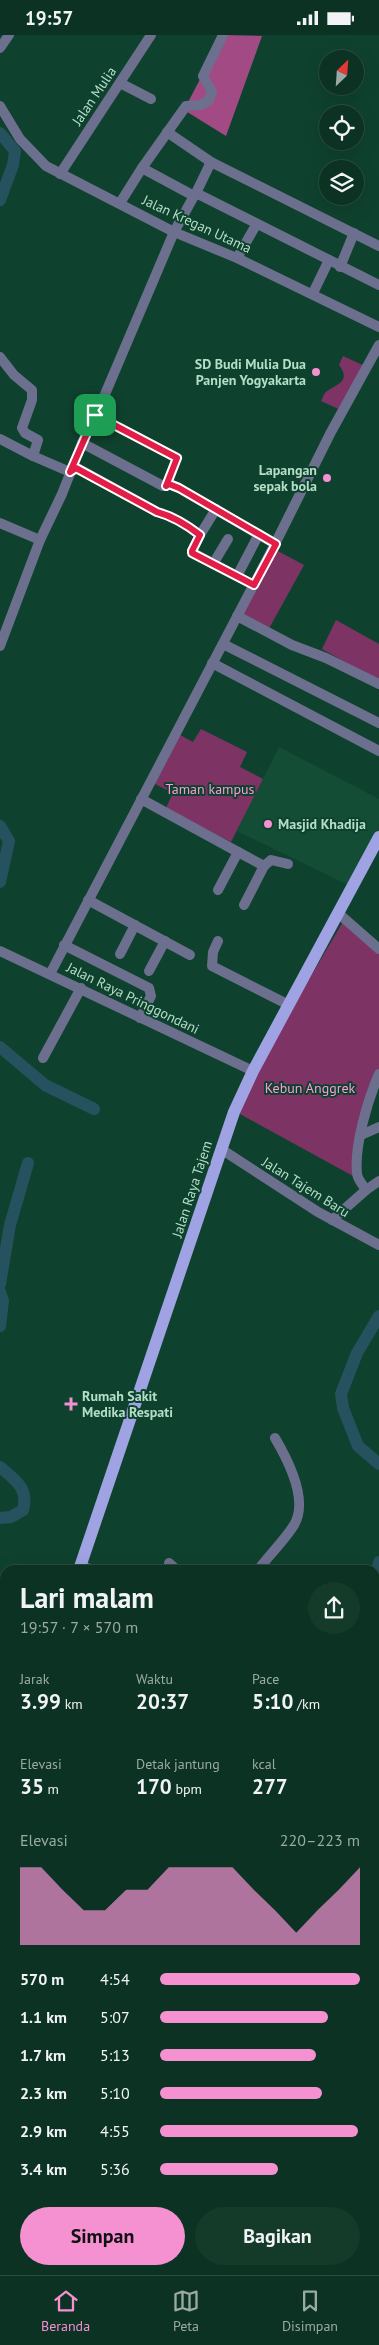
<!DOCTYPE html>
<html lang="id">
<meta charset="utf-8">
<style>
:root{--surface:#0b3222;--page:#143a2a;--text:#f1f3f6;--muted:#9aaaa5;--line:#2b4d40;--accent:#f590d1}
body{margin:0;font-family:"PT Sans",sans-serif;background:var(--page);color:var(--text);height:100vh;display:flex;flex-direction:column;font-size:19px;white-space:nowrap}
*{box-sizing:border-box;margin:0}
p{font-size:16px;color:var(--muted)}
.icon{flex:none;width:28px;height:28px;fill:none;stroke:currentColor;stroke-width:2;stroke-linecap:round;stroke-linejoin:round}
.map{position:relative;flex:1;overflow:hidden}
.details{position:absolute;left:0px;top:1530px;width:380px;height:710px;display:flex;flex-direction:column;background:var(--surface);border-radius:15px 15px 0 0;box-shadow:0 5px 20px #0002,0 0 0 1px var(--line)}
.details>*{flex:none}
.needle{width:32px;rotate:25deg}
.tools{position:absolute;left:319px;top:15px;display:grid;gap:10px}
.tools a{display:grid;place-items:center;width:45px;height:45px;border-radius:50%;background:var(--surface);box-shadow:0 5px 20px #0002,0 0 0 1px var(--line);font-size:25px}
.pin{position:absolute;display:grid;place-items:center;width:42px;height:42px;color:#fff;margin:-21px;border-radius:10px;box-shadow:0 2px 8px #0006}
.round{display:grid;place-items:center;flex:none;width:52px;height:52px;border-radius:26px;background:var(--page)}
.headline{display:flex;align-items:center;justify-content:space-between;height:85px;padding:0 20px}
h1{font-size:28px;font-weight:700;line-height:38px}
.metrics{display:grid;grid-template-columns:repeat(3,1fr);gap:8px;height:85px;padding:5px 20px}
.metrics div{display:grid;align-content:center}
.metrics b{font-size:21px;font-weight:700}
.metrics small{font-size:14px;font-weight:400}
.metrics p{font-size:14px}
.chart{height:140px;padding:10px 20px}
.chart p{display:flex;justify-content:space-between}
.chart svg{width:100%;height:90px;margin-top:5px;fill:var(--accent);opacity:.7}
.button{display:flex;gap:10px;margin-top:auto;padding:10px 20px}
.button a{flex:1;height:58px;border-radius:30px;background:var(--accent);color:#111;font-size:20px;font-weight:700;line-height:58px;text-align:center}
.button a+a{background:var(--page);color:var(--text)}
ul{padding:0 20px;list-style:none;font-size:16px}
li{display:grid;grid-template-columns:80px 60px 1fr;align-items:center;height:38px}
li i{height:12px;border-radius:6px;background:var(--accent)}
.status{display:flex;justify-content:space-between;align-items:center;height:35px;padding:0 25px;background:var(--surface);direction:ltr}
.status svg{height:14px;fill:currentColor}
.tab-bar{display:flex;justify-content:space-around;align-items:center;height:70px;border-top:1px solid var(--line);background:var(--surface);font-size:14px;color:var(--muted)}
.tab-bar a{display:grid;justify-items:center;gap:2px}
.tab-bar .current{color:var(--accent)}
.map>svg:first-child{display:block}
</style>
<div class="status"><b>19:57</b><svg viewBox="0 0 49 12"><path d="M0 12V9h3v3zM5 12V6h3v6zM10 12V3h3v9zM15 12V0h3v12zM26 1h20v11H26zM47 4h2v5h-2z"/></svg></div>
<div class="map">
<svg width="379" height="2240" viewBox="0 0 379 2240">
<rect width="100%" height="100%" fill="#0f422e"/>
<!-- built -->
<g fill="#134d36">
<path d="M279,712l100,52v32l-29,55 -113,-55z"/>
<path d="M3,1553l2,1v95l-5,-3v-88z"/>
</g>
<!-- green -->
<g fill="#7d3465">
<path d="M343,321l24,11 -24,44 -22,-10c2,-3 2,-6 4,-8 8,-8 28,-10 14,-28z"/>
<path d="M274,514l30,16 -38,69 -29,-16z"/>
<path d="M336,585l43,24v37l-57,-32z"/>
<path d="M201,694l46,23 -7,15 23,12 -32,63 -65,-34 7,-15 -26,-13 26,-49 20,11z"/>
<path d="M344,885l35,32v121l-26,103 -115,-63 16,-40z"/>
</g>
<!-- forest -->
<path fill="#a24a84" d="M223,0l39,1 -36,100 -42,-26z"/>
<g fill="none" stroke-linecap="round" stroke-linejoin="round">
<!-- river -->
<g stroke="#265260" stroke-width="12">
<path d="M0,98l15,18 -2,14 -13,35"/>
<path d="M0,791l9,15 -9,41"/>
<path d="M0,1012l45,38 49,24"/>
<path d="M0,1249l10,-59 18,-62"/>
<path d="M0,1257l3,9 -3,25"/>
<path d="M379,1281l-22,37 -16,41 2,14 15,38 21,18"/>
<path d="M0,1432c16,13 29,22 23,43l-12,7 -11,1"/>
<path d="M379,1527l-4,24 4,27"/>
<path d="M375,1748l4,-6"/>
<path d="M10,2240l2,-5"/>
</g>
<!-- minor -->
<g stroke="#6d6f8e" stroke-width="10">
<path d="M0,13l9,-13"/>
<path d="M120,48l31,16"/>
<path d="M0,71l20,33 26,27 128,66 63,26 142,69"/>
<path d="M167,97l44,30 168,84"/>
<path d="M211,127l-15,31 183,92"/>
<path d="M60,139l91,-139"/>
<path d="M120,168l22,-35 44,-62 15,-1 8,-5 3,-8 -9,-16 20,-41"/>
<path d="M237,223l19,-33"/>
<path d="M340,232l14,-34"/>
<path d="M313,258l16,-33"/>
<path d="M0,322l14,18 18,15v10l-10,28 3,5 13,7 -5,16"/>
<path d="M95,380l82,43 -11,28"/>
<path d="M0,404l33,17 37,16 7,-4 80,44c15,4 30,13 43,23l-8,16 1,2 61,32"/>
<path d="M82,408l81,43 6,-2 10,4 96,56"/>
<path d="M0,488l40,17"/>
<path d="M200,500l16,-26"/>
<path d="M213,529l15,-25"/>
<path d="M237,541l22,-42"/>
<path d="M237,581l55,29 34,13 53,26"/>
<path d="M223,609l156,79"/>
<path d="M0,611l40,-106 22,-46 20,-51 18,-37 74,-174 20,-36 -52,-28"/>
<path d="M212,628l167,88"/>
<path d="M141,764l97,53 -20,38"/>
<path d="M238,817l26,14 -20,39"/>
<path d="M264,831l7,-6 17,4"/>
<path d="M88,865l102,55"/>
<path d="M338,878l41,36"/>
<path d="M218,906l-5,11 -1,14 77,39"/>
<path d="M64,910l85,43 2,8 -11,22"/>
<path d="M0,916l253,120"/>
<path d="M120,919l15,-29"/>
<path d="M149,936l16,-30"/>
<path d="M50,939l225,-430 56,-112 48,-87"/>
<path d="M43,1023l38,-70"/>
<path d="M361,1100l18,-8"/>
<path d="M221,1114l97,63 61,33"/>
<path d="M366,1155l13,-9"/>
<path d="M332,1185l34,-30c-3,-5 -9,-11 -9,-17 -3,-27 11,-74 22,-99"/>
<path d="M169,1528l8,7"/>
<path d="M81,1530l11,5"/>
<path d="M258,1535c11,-15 26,-29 36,-45 15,-25 -6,-65 -19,-87"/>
<path d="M0,1713l5,5"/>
<path d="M375,1722l4,2"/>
<path d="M375,1869l4,-6"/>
<path d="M0,1993l5,-7"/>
<path d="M375,2109l4,2"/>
<path d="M375,2166l4,-4"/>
<path d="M375,2174l4,3"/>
<path d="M172,2240l3,-5"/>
<path d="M283,2240l4,-5"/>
</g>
<!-- major -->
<g stroke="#a0a3e3" stroke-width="12">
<path d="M79,1535l155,-458 19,-41 126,-234"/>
<path d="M0,1681l5,-8"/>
</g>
</g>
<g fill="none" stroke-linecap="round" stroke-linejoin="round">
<defs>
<path id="route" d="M95,380l82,43 -11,28 3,-2 10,4 97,56 -22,41 -62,-32v-2l8,-16c-13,-10 -28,-19 -43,-23l-81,-44 -6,4z"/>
</defs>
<!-- route casing -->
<use href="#route" stroke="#fff" stroke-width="10"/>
<!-- route -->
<use href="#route" stroke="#e11d48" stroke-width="6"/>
</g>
<!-- markers -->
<g fill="#f590d1" stroke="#0f422e" stroke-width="2">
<circle cx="316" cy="337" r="5"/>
<circle cx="327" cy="443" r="5"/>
<circle cx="268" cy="789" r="5"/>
<path d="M68.5 1361.5h5v5h5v5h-5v5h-5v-5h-5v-5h5z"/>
</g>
<g text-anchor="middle" stroke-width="4" stroke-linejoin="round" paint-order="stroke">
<!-- street labels -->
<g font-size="14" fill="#b4dec8" stroke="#0f422e">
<text transform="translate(94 61) rotate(-56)" y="5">Jalan Mulia</text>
<text transform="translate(197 189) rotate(25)" y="5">Jalan Kregan Utama</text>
<text transform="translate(133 963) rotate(26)" y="5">Jalan Raya Pringgondani</text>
<text transform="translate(306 1152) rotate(32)" y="5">Jalan Tajem Baru</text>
<text transform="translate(192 1154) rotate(-72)" y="5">Jalan Raya Tajem</text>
</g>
<!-- poi labels -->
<g font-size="14" font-weight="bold" fill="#b4dec8" stroke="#0f422e" text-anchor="end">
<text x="306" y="334">SD Budi Mulia Dua<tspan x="306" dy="16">Panjen Yogyakarta</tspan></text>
<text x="317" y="440">Lapangan<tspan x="317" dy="16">sepak bola</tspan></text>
<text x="278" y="794" text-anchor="start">Masjid Khadija</text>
<text x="82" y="1366" text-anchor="start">Rumah Sakit<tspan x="82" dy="16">Medika Respati</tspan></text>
</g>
<!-- park labels -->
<g font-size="14" fill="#fa9cd7" stroke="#0f422e">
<text x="210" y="759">Taman kampus</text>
<text x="310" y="1058">Kebun Anggrek</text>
</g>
</g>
</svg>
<div class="tools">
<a><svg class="needle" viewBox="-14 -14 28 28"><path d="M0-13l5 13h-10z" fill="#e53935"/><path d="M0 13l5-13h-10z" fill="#9aaaa5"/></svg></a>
<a><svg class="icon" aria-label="locate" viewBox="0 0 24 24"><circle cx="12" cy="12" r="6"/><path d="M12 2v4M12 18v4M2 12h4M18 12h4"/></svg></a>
<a><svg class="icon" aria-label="layers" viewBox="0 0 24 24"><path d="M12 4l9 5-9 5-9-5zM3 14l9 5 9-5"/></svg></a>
</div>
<div class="pin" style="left:95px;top:380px;background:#1e9e55"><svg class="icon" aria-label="arrive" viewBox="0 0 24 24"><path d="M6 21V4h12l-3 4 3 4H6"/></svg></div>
<section class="details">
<div class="headline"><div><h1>Lari malam</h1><p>19:57 · 7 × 570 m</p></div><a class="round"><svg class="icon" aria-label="share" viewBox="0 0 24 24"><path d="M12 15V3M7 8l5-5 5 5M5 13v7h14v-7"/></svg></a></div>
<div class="metrics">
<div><p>Jarak</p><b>3.99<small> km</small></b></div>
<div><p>Waktu</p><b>20:37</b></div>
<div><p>Pace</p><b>5:10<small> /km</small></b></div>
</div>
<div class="metrics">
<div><p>Elevasi</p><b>35<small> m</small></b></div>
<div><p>Detak jantung</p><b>170<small> bpm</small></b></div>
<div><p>kcal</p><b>277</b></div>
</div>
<div class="chart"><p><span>Elevasi</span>220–223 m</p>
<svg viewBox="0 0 160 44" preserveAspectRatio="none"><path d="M0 44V6L10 6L20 17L30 27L40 27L50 17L60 17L70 6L80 6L90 6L100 6L110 17L120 27L130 38L140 27L150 17L160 6V44z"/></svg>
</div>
<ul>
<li><b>570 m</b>4:54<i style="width:100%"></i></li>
<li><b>1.1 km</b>5:07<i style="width:84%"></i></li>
<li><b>1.7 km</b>5:13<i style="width:78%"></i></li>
<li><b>2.3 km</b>5:10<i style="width:81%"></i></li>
<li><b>2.9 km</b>4:55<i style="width:99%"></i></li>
<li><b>3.4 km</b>5:36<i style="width:59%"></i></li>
</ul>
<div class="button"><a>Simpan</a><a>Bagikan</a></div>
</section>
</div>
<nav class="tab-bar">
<a class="current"><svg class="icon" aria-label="home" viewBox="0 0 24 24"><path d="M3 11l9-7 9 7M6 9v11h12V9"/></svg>Beranda</a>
<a><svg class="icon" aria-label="map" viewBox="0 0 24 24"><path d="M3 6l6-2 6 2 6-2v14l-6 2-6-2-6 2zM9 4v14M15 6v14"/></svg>Peta</a>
<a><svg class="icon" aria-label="saved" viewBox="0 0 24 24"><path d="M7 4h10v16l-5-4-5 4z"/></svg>Disimpan</a>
</nav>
